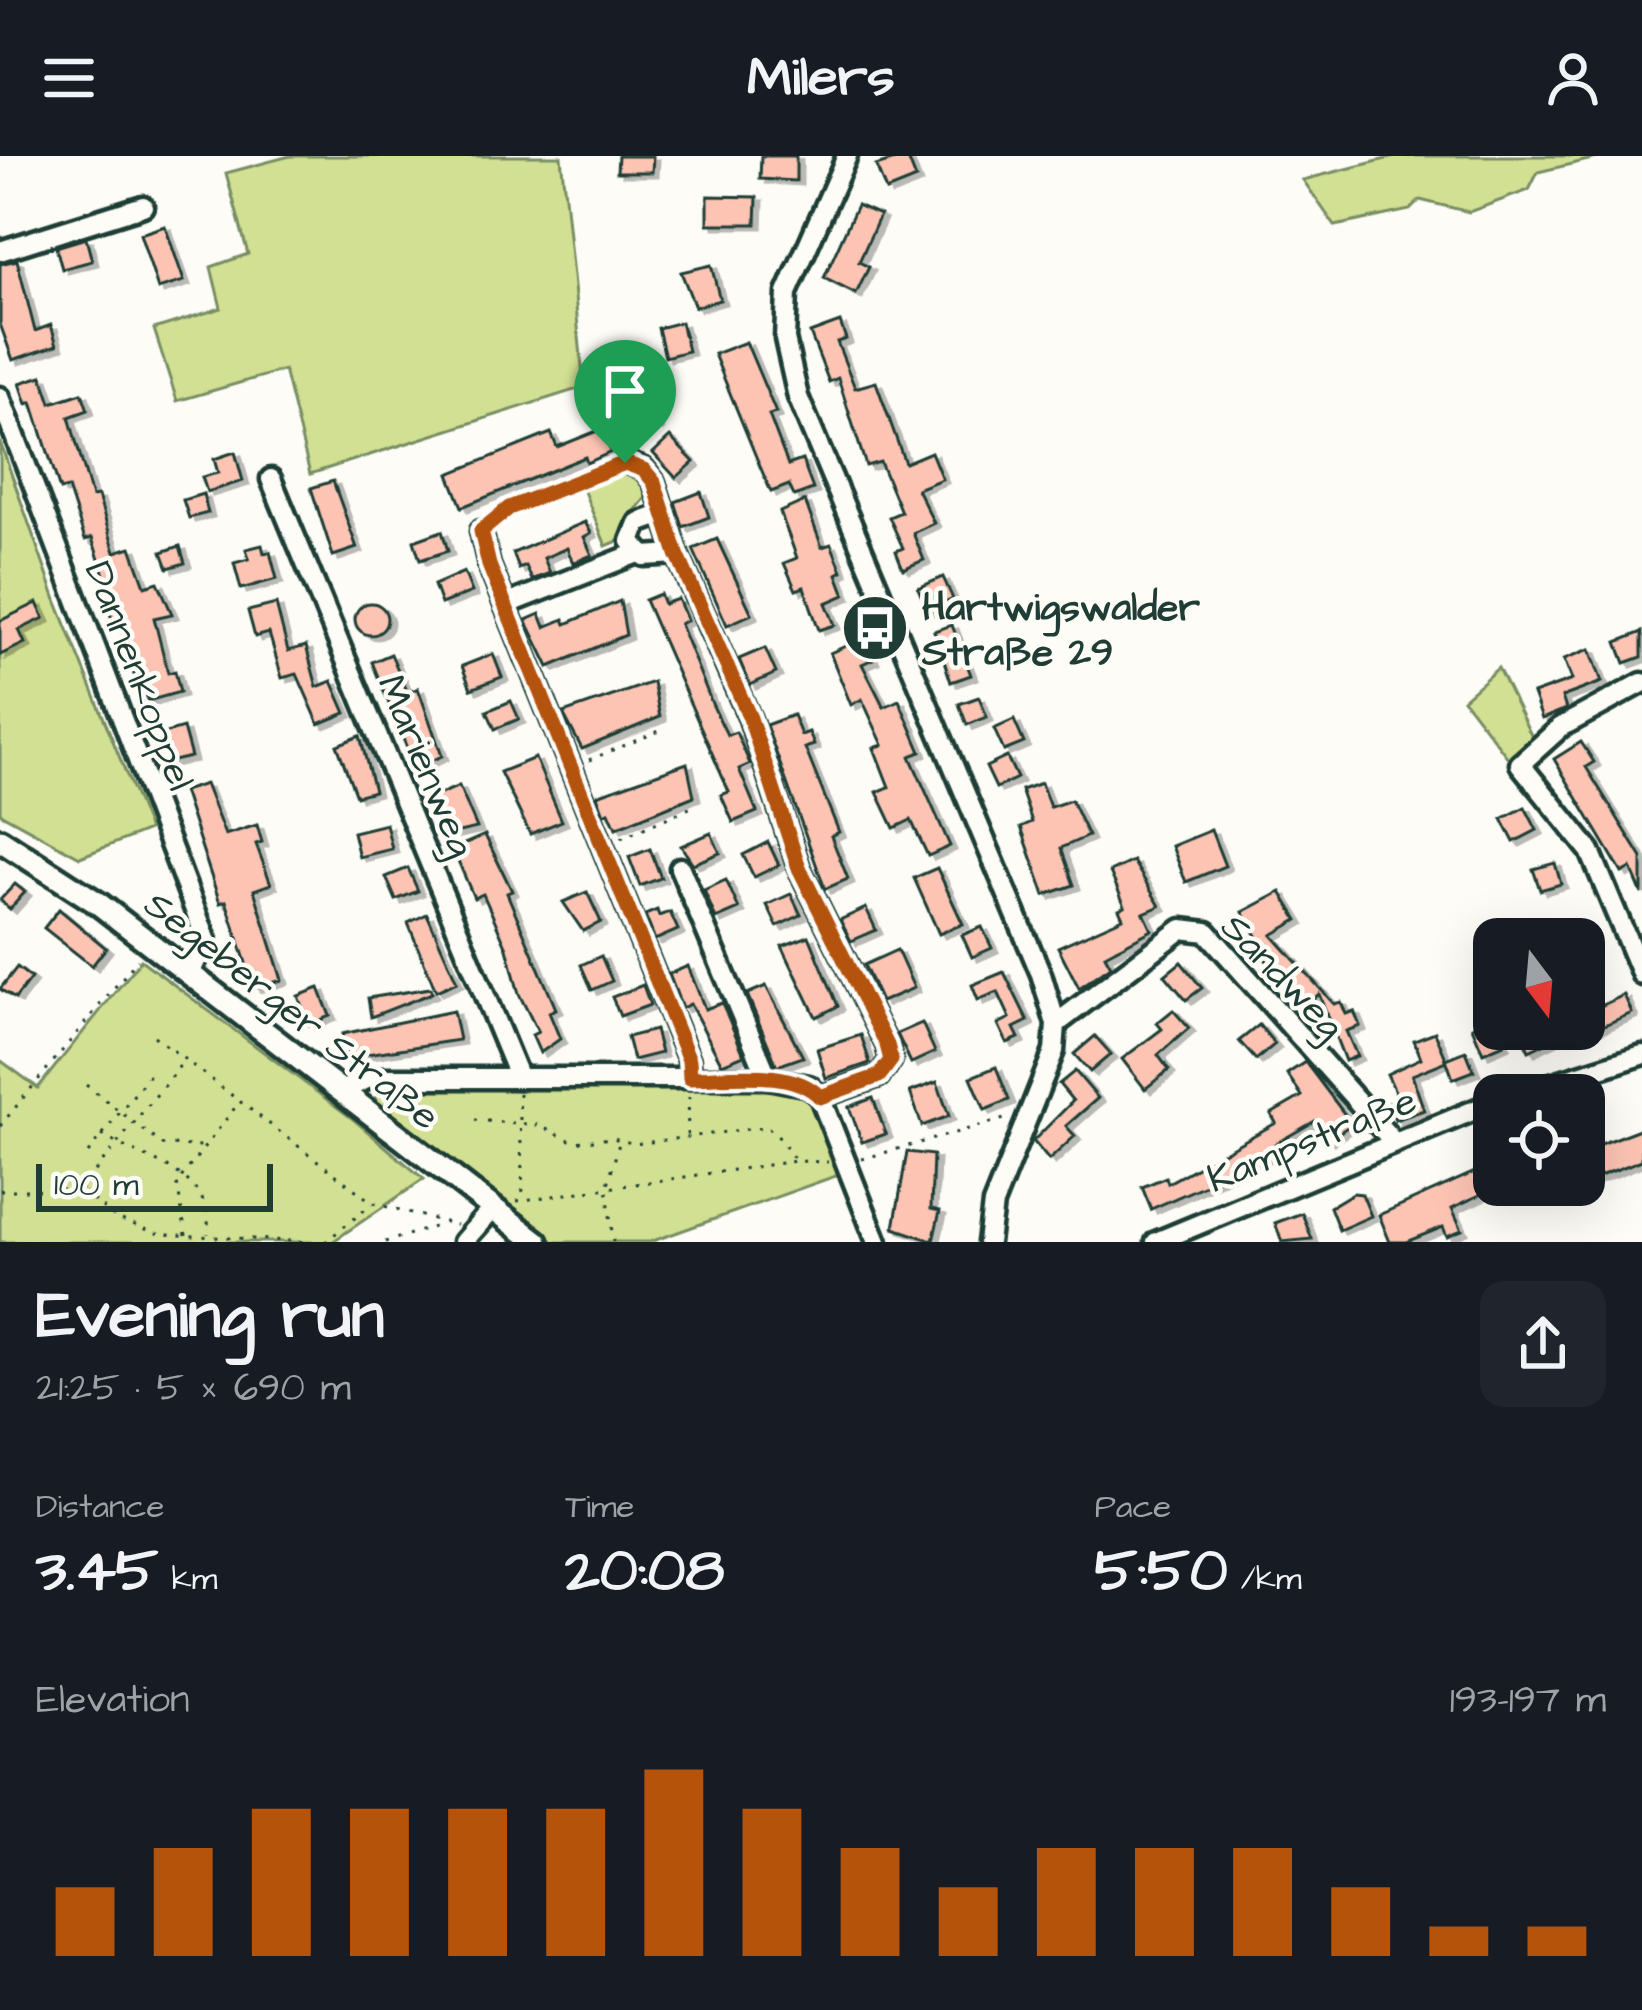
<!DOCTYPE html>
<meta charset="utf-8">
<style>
:root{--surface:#171b24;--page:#20242c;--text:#f1f3f6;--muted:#9ea1a6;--accent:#b45309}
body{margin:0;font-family:"Architects Daughter",sans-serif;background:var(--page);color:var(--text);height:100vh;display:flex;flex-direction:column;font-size:45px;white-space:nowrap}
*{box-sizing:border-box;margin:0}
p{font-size:39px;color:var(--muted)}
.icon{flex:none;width:66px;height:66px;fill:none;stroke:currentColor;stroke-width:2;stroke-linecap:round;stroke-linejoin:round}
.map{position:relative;height:1086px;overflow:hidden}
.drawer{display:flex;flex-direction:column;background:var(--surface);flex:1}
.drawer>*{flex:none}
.needle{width:78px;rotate:164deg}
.tools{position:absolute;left:1473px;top:762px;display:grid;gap:24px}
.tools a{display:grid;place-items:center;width:132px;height:132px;border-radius:24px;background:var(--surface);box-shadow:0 12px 48px #0002;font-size:60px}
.scale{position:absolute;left:36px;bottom:30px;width:237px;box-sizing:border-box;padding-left:12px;border:6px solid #1f3d34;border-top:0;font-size:33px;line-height:42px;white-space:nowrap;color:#1f3d34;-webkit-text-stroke:9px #fdfcf7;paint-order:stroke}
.pin{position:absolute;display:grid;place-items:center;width:102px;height:102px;color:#fff;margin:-123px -51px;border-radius:50% 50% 50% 0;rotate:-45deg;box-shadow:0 0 12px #0007}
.pin .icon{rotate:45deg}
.round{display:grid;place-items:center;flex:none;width:126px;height:126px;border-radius:24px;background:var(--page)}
.headline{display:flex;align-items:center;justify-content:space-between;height:204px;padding:0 36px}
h1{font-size:66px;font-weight:700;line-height:90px}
.metrics{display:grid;grid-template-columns:repeat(3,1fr);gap:18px;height:204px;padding:12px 36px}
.metrics div{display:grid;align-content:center}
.metrics b{font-size:60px;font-weight:700}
.metrics small{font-size:33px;font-weight:400}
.metrics p{font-size:33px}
.chart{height:336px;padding:24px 36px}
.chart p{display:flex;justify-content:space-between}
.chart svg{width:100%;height:216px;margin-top:12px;stroke:var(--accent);stroke-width:6}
header{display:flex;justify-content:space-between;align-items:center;height:156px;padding:0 36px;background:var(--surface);font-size:54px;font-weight:700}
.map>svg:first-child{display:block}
</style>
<header><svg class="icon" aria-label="menu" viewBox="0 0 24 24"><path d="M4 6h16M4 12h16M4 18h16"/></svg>Milers<svg class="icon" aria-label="person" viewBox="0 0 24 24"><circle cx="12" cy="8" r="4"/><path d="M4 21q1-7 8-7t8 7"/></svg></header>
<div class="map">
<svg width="1642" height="1086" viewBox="0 0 1642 1086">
<defs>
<filter id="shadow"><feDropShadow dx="6" dy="4" stdDeviation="0" flood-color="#0004"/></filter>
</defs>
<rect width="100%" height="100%" fill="#fdfcf7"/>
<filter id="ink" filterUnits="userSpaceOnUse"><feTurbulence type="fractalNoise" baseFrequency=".00833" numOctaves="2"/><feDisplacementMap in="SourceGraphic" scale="24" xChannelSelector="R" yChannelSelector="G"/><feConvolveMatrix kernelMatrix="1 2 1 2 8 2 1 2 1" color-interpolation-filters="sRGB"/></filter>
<g filter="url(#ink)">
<!-- green -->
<g fill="#d2e093" stroke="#788e64" stroke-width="3">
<path d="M290,0h271l23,231 -274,87 -26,-104 -107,31 -23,-72 67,-21 -10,-41 37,-13 -22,-81z"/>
<path d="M1398,0h207l-67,16 -9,18 -60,22 -49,-12 -10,10 -75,16 -32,-46z"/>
<path d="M0,286l56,158 93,230 -69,27 -80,-44z"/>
<path d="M618,315l15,2 16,21 -21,25 -5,20 -17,7 -25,-62z"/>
<path d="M1498,512l35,71 -25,19 -45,-59z"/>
<path d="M141,804l212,159 71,60 -92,63h-332v-182l38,28z"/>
<path d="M394,926l369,2c64,12 57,34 78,90l-191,68h-96l-179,-142 4,-12z"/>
</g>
<!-- building -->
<g fill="#fdc4b4" stroke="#1f3d34" stroke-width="3" filter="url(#shadow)">
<path d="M618,0h35l-1,16h-35z"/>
<path d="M761,0h35v25l-36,-2z"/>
<path d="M907,0l9,23 -30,12 -10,-25z"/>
<path d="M708,40l49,1 -1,27h-48z"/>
<path d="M857,49l23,10 -21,47 10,5 -13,27 -32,-16z"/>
<path d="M165,70l19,55 -26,8 -18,-55z"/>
<path d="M86,82l6,23 -30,8 -6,-22z"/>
<path d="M17,104l18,71 16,-6 6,20 -44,15 -13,-36v-60z"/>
<path d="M711,109l9,35 -25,7 -14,-35z"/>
<path d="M681,166l7,29 -23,6 -7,-29z"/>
<path d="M840,166l6,17 -9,3 18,46 21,-6 29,81 26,-11 11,27 -25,10 17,34 -21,10 11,27 -21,9 -7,-18 7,-3 -14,-31 12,-5 -21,-50 -14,4 -28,-88 -9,4 -19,-49z"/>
<path d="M746,186l30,71 -7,2 19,50 14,-5 11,29 -19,7 -5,-11 -18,7 -12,-28 -45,-110z"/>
<path d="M42,220l9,27 31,-10 6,17 -19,7 23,80 6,-1 17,56 16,-5 14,39 13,-4 14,32 -18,4 14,55 7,-2 5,21 -32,9 -6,-20 -6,1 -15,-55 -6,1 -10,-30 6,-2 -19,-58 -7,2 -17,-52 -8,2 -28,-88 -5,2 -7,-21z"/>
<path d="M627,228l38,9 -8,33 -38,-10z"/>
<path d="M602,273l9,23 -24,11 -2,-6 -123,50 -13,-33 102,-41 6,14z"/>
<path d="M670,281l24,25 -18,16 -23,-25z"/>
<path d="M235,296l8,29 -36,11 -5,-15 16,-4 -4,-14z"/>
<path d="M333,325l24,67 -24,8 -22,-68z"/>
<path d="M701,336l8,25 -26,10 -8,-25z"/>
<path d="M203,338l5,19 -19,5 -6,-18z"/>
<path d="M805,345l17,46 9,-3 11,27 -5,3 8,21 -19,8 9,22 -16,5 -15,-43 -8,3 -12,-27 13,-5 -17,-46z"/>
<path d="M585,366l6,11 -7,4 8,18 -19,8 -6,-15 -23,10 6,15 -18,7 -6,-14 -7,3 -6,-16z"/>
<path d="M442,375l6,20 -28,9 -6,-19z"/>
<path d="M717,383l35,75 -25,11 -34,-76z"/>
<path d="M262,389l2,8 6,-1 7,27 -36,10 -7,-26 15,-4 -3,-10z"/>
<path d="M180,390l5,17 -17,5 -6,-16z"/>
<path d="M464,416l8,20 -31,12 -7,-19z"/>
<path d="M943,421l10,22 -25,12 -10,-23z"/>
<path d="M660,438l4,10 14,-5 9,21 -7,4 33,82 14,29 9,-3 14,32 -11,5 18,43 -24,10 -12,-27 8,-3 -84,-192z"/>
<path d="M620,445l6,34 -77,32 -23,-47 14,-6 5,13 19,-8 2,5z"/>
<path d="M37,447l7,15 -25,12 6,13 -25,12v-34z"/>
<circle cx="371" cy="463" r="16"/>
<path d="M276,448l12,47 18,-5 11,41 15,-6 14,32 -27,11 -22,-50 -15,4 -13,-45 -14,4 -7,-26z"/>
<path d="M952,469l19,50 -20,7 -17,-51z"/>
<path d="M1642,476v25l-17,6 -8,-21z"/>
<path d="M864,482l9,21 -11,5 22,43 15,-7 22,52 -11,4 40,90 -22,10 -17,-36 -17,8 -17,-36 12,-5 -15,-39 9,-3 -21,-46 -11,6 -21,-52z"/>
<path d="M765,492l11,25 -26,12 -11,-26z"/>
<path d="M1590,493l12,33 -40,15 4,12 -24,10 -9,-25 39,-14 -8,-21z"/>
<path d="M391,498l17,39 10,-5 24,68 -27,12 -43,-106z"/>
<path d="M493,498l9,23 -31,12 -9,-23z"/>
<path d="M653,526l7,35 -78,32 -19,-36z"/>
<path d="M979,541l8,20 -20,8 -8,-21z"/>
<path d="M511,545l8,18 -24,10 -8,-18z"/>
<path d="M793,559l8,20 8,-3 5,13 -9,3 34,84 -8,4 17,43 -23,10 -59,-164z"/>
<path d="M1014,564l10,23 -20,8 -10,-22z"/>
<path d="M183,572l8,29 -22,5 -7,-28z"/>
<path d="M360,580l14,55 -18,5 -19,-51z"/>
<path d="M1581,586l13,20 -8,5 56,91v36l-11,-26 -9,5 -68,-114z"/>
<path d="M1007,601l10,21 -21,10 -10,-21z"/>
<path d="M535,602l27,63 -32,13 -30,-62z"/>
<path d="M687,607l7,33 -78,32 -7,-16 -5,2 -7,-19z"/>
<path d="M1041,627l9,24 21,-7 17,36 -27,12 13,37 -29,10 -24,-68 11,-5 -11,-32z"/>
<path d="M205,628l20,51 32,-10 5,17 -6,2 15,40 -17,6 28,90 -28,8 -28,-87 -6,2 -37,-112z"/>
<path d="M459,630l18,42 -27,6 -19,-36z"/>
<path d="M1525,651l12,23 -23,12 -12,-23z"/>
<path d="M386,668l6,25 -33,8 -6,-25z"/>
<path d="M1211,674l14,36 -39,16 -14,-36z"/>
<path d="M711,677l9,20 -27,11 -12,-18z"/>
<path d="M485,679l27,56 -5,2 49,116 -7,3 11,27 -20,14 -8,-18 6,-3 -19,-38 -12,-46 -24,-54 -9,4 -21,-49z"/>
<path d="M768,686l11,23 -25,12 -11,-22z"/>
<path d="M650,693l11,29 -21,8 -11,-29z"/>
<path d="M1133,705l27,45 -16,7 8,17 -47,25 6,11 -32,22 -21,-41 65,-29 -4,-9 6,-3 -15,-34z"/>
<path d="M1555,707l6,21 -21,6 -7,-21z"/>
<path d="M408,712l10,23 -22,9 -10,-23z"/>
<path d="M937,712l26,56 -24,10 -25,-56z"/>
<path d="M726,724l13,29 -23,10 -12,-29z"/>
<path d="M15,728l10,8 -15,17 -10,-9z"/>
<path d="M587,736l14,30 -18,9 -20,-29z"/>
<path d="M1281,736l17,28 -26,15 62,69 7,-2 5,12 8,-3 6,15 -14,5 11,25 -12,5 -26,-67 -11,10 -43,-45 4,-3 -26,-44z"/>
<path d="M791,738l10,21 -24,11 -10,-21z"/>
<path d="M866,752l10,22 -25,11 -11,-21z"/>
<path d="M59,753l47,39 -14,18 -48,-38z"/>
<path d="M657,754l2,6 11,-4 8,18 -23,10 -10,-25z"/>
<path d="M427,758l30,68 -21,9 -28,-68z"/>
<path d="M982,771l10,21 -20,9 -10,-22z"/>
<path d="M809,780l29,70 -22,11 -34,-71z"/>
<path d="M897,794l17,38 -33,14 -17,-37z"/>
<path d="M601,800l11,25 -20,9 -11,-25z"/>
<path d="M1181,806l21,26 -16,12 -21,-25z"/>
<path d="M688,810l17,43 17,-6 22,52 -22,9 -32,-60 -8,4 -13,-34z"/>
<path d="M17,811l14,11 -16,21 -15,-10z"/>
<path d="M1004,816l24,49 -14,7 5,10 -12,5 -9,-19 12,-6 -12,-26 -20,8 -6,-15z"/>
<path d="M643,829l7,20 -30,11 -8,-19z"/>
<path d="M766,830l37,71 -26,9 -30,-72z"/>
<path d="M319,832l11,28 -21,9 -11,-29z"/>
<path d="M430,832l2,5 -61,24 -3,-19z"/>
<path d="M1624,839l8,18 -48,21v-20z"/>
<path d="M1173,854l16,18 -31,27 11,15 -24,19 -23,-30 40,-30 -5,-6z"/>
<path d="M453,855l6,29 -112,17 -5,-23z"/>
<path d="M1493,862l11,26 -21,9 -11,-26z"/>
<path d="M922,867l13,29 -24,11 -14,-29z"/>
<path d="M1259,869l16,19 -19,16 -17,-19z"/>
<path d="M1527,873h48l-46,22 -9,-19z"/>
<path d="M655,874l6,23 -28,7 -6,-23z"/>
<path d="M1435,876l12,29 -35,14 12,35 -29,10 -6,-17 10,-3 -12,-26 34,-16 -7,-18z"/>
<path d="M861,879l9,28 -44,15 -9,-29z"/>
<path d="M1095,880l16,18 -21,18 -16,-18z"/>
<path d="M1466,895l8,20 -21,8 -7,-20z"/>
<path d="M1305,906l47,62 -24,16 -13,-19 -47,27 3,6 -19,10 -101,45 -9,-22 24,-10 2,6 108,-60 -5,-9 31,-18 -15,-22z"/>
<path d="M996,911l13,33 -24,10 -14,-33z"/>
<path d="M1075,915l23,27 -32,28 9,10 -26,24 -16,-19 40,-40 -14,-17z"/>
<path d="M937,926l12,34 -27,10 -12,-34z"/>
<path d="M873,942l13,36 -24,8 -13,-35z"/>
<path d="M1642,972v32l-58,22v-32z"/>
<path d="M907,996l26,3 -2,54 9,2 -7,30 -39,-13z"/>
<path d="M1475,1016l9,21 -32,15 10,22 -15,6 -4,-9 -37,15h-16l-11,-27z"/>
<path d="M1353,1037l9,1 9,22 -32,14 -9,-23z"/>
<path d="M1302,1057l10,26 -30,3 -7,-19z"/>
</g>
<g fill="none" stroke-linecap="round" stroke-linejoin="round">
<defs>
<g id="minor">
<path d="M847,0l-60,137 -2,46 13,58 243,577 15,50 -2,27 -61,153 -5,38"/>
<path d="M0,95l143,-45"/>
<path d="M0,241l206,542 -16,35"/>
<path d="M625,306l19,7 10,13 23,72 73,165 49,149 88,177 4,15 -12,16 -59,21"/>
<path d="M271,323l248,599"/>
<path d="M663,358l-25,9 -7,18 13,15 33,-2"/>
<path d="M481,375l8,34 200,495 1,18"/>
<path d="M505,449l135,-53"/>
<path d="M1642,527l-81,44 -41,37 70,87 52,124"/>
<path d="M680,712l88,210"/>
<path d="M1056,868l126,-95 25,3 185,208"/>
<path d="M341,935l28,-13h399l41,8 11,11 57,145"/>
<path d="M1516,939l126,-40"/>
<path d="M463,1086l30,-34"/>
<path d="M1156,1086l338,-140"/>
</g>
<path id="major" d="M0,684l99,64 438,338"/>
</defs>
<!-- minor casing -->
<use href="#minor" stroke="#1f3d34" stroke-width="27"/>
<!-- major casing -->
<use href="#major" stroke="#1f3d34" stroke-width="30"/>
<!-- path -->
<g stroke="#1f3d34" stroke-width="3" stroke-dasharray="3 9" stroke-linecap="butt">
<path d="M495,364l14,-12 103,-40"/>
<path d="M589,604l73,-30"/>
<path d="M621,682l75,-33"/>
<path d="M154,880l219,167 83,22"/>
<path d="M86,929l77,60 40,1"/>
<path d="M519,937l4,104"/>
<path d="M475,964l63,5 36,17 39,-4 22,6 129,-17 10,4 21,29"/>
<path d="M0,970l138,-167"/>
<path d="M102,979c45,28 111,34 106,99"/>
<path d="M687,979l2,-38"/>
<path d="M88,997l65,-83"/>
<path d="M862,1003l146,-41"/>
<path d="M0,1034h80l36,28 43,16 151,8"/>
<path d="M80,1034l102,-127"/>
<path d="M517,1045l279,-40 32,1"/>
<path d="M186,1079l-9,-52 60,-78"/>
<path d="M325,1086l47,-38"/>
<path d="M385,1086l55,-17"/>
<path d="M613,1086l-6,-54 12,-45"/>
</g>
<!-- minor -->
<use href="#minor" stroke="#fdfcf7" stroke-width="18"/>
<!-- major -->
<use href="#major" stroke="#fdfcf7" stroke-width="21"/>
</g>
</g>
<g fill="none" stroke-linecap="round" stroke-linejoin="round" filter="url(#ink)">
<defs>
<path id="route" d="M625,307l19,7 10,12 23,72 73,164 49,150 88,177 4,15 -12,16 -59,21c-28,-30 -91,-19 -130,-19l-1,-18 -200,-495 -8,-34 28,-23z"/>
</defs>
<!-- route casing -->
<use href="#route" stroke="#fff" stroke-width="24"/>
<!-- route -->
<use href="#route" stroke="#b45309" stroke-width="15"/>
</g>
<!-- icons -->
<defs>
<symbol id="bus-disc" viewBox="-11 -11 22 22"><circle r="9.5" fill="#1f3d34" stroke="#fdfcf7"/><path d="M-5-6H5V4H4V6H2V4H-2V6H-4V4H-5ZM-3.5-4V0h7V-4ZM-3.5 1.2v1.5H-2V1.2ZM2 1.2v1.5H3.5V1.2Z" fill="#fff"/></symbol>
</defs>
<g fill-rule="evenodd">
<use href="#bus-disc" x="837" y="434" width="76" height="76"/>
</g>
<g text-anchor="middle" stroke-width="9" stroke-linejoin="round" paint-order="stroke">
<!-- poi labels -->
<g font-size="39" font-weight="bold" fill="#1f3d34" stroke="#fdfcf7" text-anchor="start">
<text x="922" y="464">Hartwigswalder<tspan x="922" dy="45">Straße 29</tspan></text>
</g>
<!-- street labels -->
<g font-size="39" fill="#1f3d34" stroke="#fdfcf7">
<text transform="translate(141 519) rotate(69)" y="14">Dannenkoppel</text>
<text transform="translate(428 609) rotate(67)" y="14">Marienweg</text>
<text transform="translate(1284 819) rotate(46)" y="14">Sandweg</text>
<text transform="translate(293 853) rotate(38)" y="14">Segeberger Straße</text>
<text transform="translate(1311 982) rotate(-22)" y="14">Kampstraße</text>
</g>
</g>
</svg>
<div class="tools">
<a><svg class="needle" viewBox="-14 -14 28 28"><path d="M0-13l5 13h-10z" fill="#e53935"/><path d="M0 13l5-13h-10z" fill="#9ea1a6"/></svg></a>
<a><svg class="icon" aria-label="locate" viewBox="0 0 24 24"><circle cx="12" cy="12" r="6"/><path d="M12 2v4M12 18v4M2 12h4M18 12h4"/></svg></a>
</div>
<div class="scale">100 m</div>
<div class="pin" style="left:625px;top:307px;background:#1e9e55"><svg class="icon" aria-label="arrive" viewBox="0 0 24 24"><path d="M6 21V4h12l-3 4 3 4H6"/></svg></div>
</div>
<section class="drawer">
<div class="headline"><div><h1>Evening run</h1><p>21:25 · 5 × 690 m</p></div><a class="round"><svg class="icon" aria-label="share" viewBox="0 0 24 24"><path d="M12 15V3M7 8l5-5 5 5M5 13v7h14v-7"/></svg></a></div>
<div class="metrics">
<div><p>Distance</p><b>3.45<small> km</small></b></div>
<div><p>Time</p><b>20:08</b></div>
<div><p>Pace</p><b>5:50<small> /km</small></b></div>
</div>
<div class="chart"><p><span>Elevation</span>193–197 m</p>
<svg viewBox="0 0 160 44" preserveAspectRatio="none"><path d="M5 44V30M15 44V22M25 44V14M35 44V14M45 44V14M55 44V14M65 44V6M75 44V14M85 44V22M95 44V30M105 44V22M115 44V22M125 44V22M135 44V30M145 44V38M155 44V38"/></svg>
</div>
</section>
